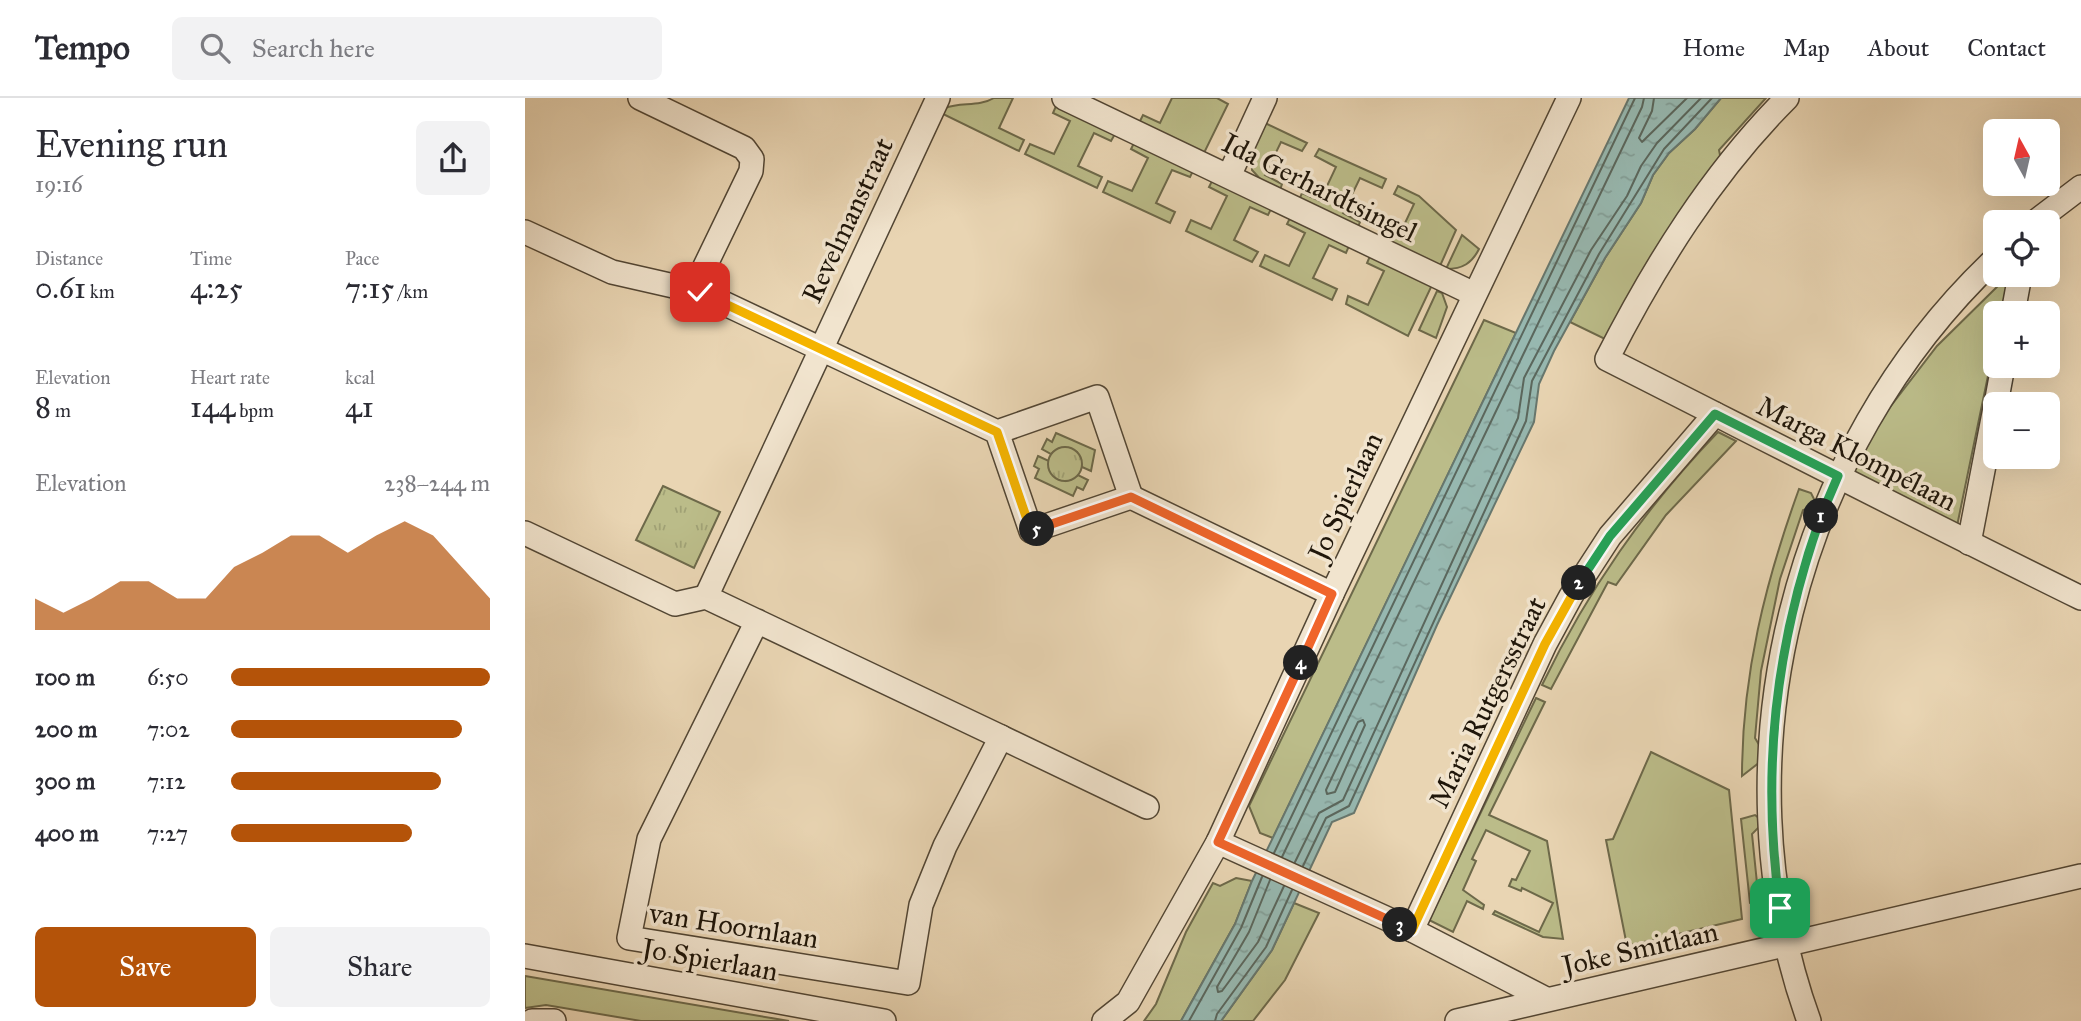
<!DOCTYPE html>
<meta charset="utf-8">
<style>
:root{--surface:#fff;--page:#f2f2f3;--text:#2b2b33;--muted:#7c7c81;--line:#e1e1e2;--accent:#b45309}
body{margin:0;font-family:"IM FELL Great Primer",serif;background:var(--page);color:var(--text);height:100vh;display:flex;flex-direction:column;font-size:26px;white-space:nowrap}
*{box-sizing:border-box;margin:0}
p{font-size:23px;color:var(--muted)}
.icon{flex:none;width:38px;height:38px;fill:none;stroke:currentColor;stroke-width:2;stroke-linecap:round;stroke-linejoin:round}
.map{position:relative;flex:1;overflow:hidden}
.details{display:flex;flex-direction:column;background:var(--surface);width:525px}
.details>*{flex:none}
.needle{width:46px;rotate:352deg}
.controls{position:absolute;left:1458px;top:21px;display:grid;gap:14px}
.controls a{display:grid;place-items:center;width:77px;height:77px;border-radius:10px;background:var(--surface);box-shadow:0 7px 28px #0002;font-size:35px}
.pin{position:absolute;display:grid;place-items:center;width:60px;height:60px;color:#fff;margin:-30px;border-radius:14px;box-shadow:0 4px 10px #0006}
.km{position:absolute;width:35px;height:35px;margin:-18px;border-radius:50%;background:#222;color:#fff;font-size:19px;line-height:35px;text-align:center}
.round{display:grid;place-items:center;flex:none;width:74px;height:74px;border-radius:10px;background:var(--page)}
.head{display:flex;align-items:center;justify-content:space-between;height:119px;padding:0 35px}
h1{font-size:38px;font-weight:600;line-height:52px}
.figures{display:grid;grid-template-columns:repeat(3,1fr);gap:10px;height:119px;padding:7px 35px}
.figures div{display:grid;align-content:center}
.figures b{font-size:30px;font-weight:600}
.figures small{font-size:19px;font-weight:400}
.figures p{font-size:19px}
.chart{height:196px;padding:14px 35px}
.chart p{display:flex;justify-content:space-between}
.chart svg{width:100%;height:126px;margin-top:7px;fill:var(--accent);opacity:.7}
.primary-button{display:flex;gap:14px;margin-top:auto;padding:14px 35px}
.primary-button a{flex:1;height:80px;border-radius:10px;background:var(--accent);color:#fff;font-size:28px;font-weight:600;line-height:80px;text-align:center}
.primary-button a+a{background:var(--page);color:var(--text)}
ul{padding:0 35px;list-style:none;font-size:23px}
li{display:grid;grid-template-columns:112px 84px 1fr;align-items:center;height:52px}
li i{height:18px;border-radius:9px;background:var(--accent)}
header{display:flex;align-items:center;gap:42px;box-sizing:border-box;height:98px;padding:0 35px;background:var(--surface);border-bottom:2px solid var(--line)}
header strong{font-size:33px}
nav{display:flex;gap:38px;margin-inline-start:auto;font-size:24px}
.search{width:490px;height:63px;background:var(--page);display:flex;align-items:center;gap:18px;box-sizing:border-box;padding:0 24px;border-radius:10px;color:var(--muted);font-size:26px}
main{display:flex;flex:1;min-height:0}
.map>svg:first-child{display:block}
</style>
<header>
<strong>Tempo</strong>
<div class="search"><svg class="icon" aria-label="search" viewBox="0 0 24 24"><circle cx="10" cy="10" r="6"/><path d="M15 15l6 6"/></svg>Search here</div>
<nav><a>Home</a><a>Map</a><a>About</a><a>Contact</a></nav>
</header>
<main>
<section class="details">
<div class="head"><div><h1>Evening run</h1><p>19:16</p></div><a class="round"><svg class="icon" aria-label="share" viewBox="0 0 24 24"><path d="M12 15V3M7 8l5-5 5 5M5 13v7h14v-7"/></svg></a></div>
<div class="figures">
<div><p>Distance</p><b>0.61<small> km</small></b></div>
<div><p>Time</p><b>4:25</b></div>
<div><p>Pace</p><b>7:15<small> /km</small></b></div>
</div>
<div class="figures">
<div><p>Elevation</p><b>8<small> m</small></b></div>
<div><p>Heart rate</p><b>144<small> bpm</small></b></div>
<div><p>kcal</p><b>41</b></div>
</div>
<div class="chart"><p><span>Elevation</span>238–244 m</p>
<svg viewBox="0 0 160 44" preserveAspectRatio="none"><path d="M0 44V33L10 38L20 33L30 27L40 27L50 33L60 33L70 22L80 17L90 11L100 11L110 17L120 11L130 6L140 11L150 22L160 33V44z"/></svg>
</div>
<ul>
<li><b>100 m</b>6:50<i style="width:100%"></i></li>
<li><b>200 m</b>7:02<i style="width:89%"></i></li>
<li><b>300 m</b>7:12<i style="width:81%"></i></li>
<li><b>400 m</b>7:27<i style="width:70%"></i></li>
</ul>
<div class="primary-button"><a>Save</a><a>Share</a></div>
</section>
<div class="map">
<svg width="1556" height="923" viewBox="0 0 1556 923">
<defs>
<pattern id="park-tufts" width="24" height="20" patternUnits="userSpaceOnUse" patternTransform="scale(1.75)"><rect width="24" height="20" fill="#bbbc89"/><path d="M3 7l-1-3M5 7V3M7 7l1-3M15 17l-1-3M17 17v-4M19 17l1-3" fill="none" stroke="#a0a175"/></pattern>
<pattern id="water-ripples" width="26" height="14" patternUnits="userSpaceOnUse" patternTransform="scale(1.75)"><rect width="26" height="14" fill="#97b8b0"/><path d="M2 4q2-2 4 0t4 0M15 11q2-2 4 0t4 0" fill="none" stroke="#829d96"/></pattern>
</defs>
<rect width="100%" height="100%" fill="#e9d5b3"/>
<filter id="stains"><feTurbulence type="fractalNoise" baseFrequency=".00286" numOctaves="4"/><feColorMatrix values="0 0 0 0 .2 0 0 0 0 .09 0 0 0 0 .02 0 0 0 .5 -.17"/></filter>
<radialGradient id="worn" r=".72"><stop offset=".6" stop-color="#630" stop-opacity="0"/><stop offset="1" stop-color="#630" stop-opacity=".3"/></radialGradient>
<!-- green -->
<g fill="#bbbc89" stroke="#6d694a" stroke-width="2">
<path d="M469,0h19l-14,30 25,12 -5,11 -76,-37 2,-6c16,-6 34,-1 49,-10z"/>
<path d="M647,0h45l11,6 -24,49 -65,-30 4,-8 17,8z"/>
<path d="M1196,0h45l-47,52 2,10 -114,180 -37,-18 35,-64 36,-55 12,-28 16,-22 26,-24z"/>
<path d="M531,8l59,28 -4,7 -17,-8 -16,33 24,11 -5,11 -72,-34 5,-10 24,10 16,-33 -17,-8z"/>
<path d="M740,25l42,20 -5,8 -21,-9 -16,33 17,9 -2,6 -17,-8 -11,-12 -1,-18z"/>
<path d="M609,45l59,28 -3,6 -18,-7 -16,33 19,9 -5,11 -67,-31 5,-11 24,10 16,-33 -17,-9z"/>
<path d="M794,51l67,30 -4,9 -22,-10 -17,35 17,9 -2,5 -59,-27 3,-7 18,8 16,-34 -21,-11z"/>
<path d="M687,83l59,28 -3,6 -18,-8 -16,33 24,12 -6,10 -66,-31 5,-11 20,9 16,-33 -18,-9z"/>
<path d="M873,88l21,10 37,34 -16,36 -63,-29 4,-7 17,8 16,-34 -20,-10z"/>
<path d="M765,120l59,28 -3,7 -17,-8 -16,33 24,11 -5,11 -72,-34 5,-11 24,11 16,-33 -18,-9z"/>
<path d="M937,137l17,14c-7,14 -16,20 -33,20z"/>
<path d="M845,158l62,29 -24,51 -62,-32 2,-8 20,9 16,-34 -17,-8z"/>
<path d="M1484,177l-8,38h-6v29l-38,184 -108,-53 28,-49 60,-78z"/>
<path d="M912,193l5,2 5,14 -11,31 -17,-8z"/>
<path d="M959,222l32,13 -243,505 -13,-5 -11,-27z"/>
<path d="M1193,334l18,9 -70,74 -50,70 -8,-3 -57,107 -9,-4c46,-95 102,-176 176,-253z"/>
<path d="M531,335l39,17 -4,21 -9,-4 -5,-15c-10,-6 -17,-6 -26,2l-9,-5 5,-10 5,3z"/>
<path d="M513,358l11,5 17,20 12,-6 10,5 -5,10 -6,-3 -4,9 -38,-18 4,-9 -5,-3z"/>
<path d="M1274,391l12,4 5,10 -1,4 -12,3 -23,69 -19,92 -6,67 6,10 -1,14 -18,14c0,-101 23,-193 57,-287z"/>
<path d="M1011,600l9,4 -56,113 58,26 16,98 -20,-2 -50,-23 2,-3 44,21 14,-29 -31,-15 -1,3 -12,-5 3,-7 4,1 14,-29 -44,-21 -14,29 4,2 -13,29 21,15 -1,4 -16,-8 -14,31 -24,-12z"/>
<path d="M1126,654l78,38 13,129 -115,27 -21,-106 7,-1z"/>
<path d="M1230,717l5,4 1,6 -9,9 6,59 8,5 -7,8h-5l-4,-3 -9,-84z"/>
<path d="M711,780l16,3 -17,43 -54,97h-37l12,-17 30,-72 27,-49 7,3z"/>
<path d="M769,805l25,10 -34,67 -32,41h-32l51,-71z"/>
<path d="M0,878l264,45h-148l-95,-16 -21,3z"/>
</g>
<!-- park -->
<g fill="url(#park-tufts)" stroke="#6d694a" stroke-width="2">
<circle cx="540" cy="366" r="17"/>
<path d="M138,388l57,26 -26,56 -58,-28z"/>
</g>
<!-- water -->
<path fill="url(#water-ripples)" stroke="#67776e" stroke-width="2" d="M1104,0h92l-26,31 -26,24 -16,22 -12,28 -36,55 -51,93 -15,33 -5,38 -97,203 -83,188 -22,9 -60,128 -51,71h-40l54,-97 17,-43z"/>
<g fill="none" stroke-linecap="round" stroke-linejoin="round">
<!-- shore -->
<g stroke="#5b675d" stroke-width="2">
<path d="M1129,0l-2,13 -13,27 3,4 45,-44"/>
<path d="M838,622l2,5 -30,67 -8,2 -1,-4 32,-68z"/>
<path d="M749,755l361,-755"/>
<path d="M757,759l360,-750 2,-9"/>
<path d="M770,764l24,-49 24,-13 175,-382 6,-40 67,-128 36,-54 14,-30 16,-23 44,-45"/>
<path d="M778,768l23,-48 23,-12 177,-385 6,-40 67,-127 65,-105 48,-51"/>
<path d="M745,782l-21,52 -32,55 1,5 4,-1 36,-49 26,-56"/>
<path d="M664,923l52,-93 21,-51"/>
<path d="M690,923l2,-7 49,-67 26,-57"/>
</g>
<defs>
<g id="minor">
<path d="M115,0l104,50 8,11 -1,12 -57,118"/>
<path d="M539,0l410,196"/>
<path d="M1262,0c-75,75 -132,167 -180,261 158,80 315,161 474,239"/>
<path d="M704,78l36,-78"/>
<path d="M1510,124l46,-35"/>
<path d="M0,134l87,40 88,20 297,140 100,-35 34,100 -100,34 -34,-99"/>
<path d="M1488,215l7,-38"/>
<path d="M1471,306l7,-38"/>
<path d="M606,399l201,97"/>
<path d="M0,435l150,71 31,-7 295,140 -56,109 -24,59 -13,78 -279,-45 20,-99 108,-218"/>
<path d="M1444,445l26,-135"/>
<path d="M181,499l232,-499"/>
<path d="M476,639l146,70"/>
<path d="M693,744l194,88 134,69"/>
<path d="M887,832l133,-286 26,-48 39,-60 105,-122"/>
<path d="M0,858l359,65"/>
<path d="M7,923h22"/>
<path d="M579,923l24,-19 90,-160 114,-248 237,-496"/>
<path d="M932,923l624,-145"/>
<path d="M1284,923c-95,-262 -15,-572 186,-762"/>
</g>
</defs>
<!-- minor casing -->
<use href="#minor" stroke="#524634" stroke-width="26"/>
<!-- minor -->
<use href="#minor" stroke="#f1e4ce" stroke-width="23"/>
</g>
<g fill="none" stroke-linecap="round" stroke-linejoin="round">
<defs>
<path id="split-1" d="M1255,810c-19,-136 -5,-263 41,-392"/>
<path id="split-2" d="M1054,485l31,-47 105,-122 123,62 -17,40"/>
<path id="split-3" d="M875,827l12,5 133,-286 34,-61"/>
<path id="split-4" d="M776,565l-83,179 182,83"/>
<path id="split-5" d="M512,431l94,-32 201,97 -31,69"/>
<path id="split-6" d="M175,194l297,140 34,99 6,-2"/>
</defs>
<!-- split-1 casing -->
<use href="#split-1" stroke="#fff" stroke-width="14"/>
<!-- split-2 casing -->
<use href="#split-2" stroke="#fff" stroke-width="14"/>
<!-- split-3 casing -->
<use href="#split-3" stroke="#fff" stroke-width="14"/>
<!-- split-4 casing -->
<use href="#split-4" stroke="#fff" stroke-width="14"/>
<!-- split-5 casing -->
<use href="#split-5" stroke="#fff" stroke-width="14"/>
<!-- split-6 casing -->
<use href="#split-6" stroke="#fff" stroke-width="14"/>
<!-- split-1 -->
<use href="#split-1" stroke="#22a559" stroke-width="9"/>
<!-- split-2 -->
<use href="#split-2" stroke="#22a559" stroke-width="9"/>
<!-- split-3 -->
<use href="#split-3" stroke="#f5b400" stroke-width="9"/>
<!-- split-4 -->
<use href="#split-4" stroke="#f0652b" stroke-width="9"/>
<!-- split-5 -->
<use href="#split-5" stroke="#f0652b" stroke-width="9"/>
<!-- split-6 -->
<use href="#split-6" stroke="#f5b400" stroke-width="9"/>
</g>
<g text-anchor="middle" stroke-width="7" stroke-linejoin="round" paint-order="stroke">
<!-- street labels -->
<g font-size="28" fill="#1f160a" stroke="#f1e4ce">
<text transform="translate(795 89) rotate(26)" y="10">Ida Gerhardtsingel</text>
<text transform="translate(322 122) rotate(-65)" y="10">Revelmanstraat</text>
<text transform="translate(1332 355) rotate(27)" y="10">Marga Klompélaan</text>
<text transform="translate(820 398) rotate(-65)" y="10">Jo Spierlaan</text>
<text transform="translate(962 604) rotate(-64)" y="10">Maria Rutgersstraat</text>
<text transform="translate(209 827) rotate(9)" y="10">van Hoornlaan</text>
<text transform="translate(1115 850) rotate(-13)" y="10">Joke Smitlaan</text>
<text transform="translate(185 861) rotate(10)" y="10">Jo Spierlaan</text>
</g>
</g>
<rect width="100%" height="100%" filter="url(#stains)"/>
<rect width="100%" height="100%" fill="url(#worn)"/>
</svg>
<div class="controls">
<a><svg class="needle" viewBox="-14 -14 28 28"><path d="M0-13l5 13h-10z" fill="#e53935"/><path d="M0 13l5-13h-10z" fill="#7c7c81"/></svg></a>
<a><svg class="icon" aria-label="locate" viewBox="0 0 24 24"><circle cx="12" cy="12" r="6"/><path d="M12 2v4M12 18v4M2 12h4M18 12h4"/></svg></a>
<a>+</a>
<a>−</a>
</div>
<div class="pin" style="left:1255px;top:810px;background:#1e9e55"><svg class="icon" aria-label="arrive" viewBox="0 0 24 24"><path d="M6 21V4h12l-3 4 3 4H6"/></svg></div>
<div class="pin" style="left:175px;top:194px;background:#d93025"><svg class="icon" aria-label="check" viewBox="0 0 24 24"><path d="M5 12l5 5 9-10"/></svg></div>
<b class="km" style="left:1296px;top:418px">1</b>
<b class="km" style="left:1054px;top:485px">2</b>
<b class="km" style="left:875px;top:827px">3</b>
<b class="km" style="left:776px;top:565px">4</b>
<b class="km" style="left:512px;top:431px">5</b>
</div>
</main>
